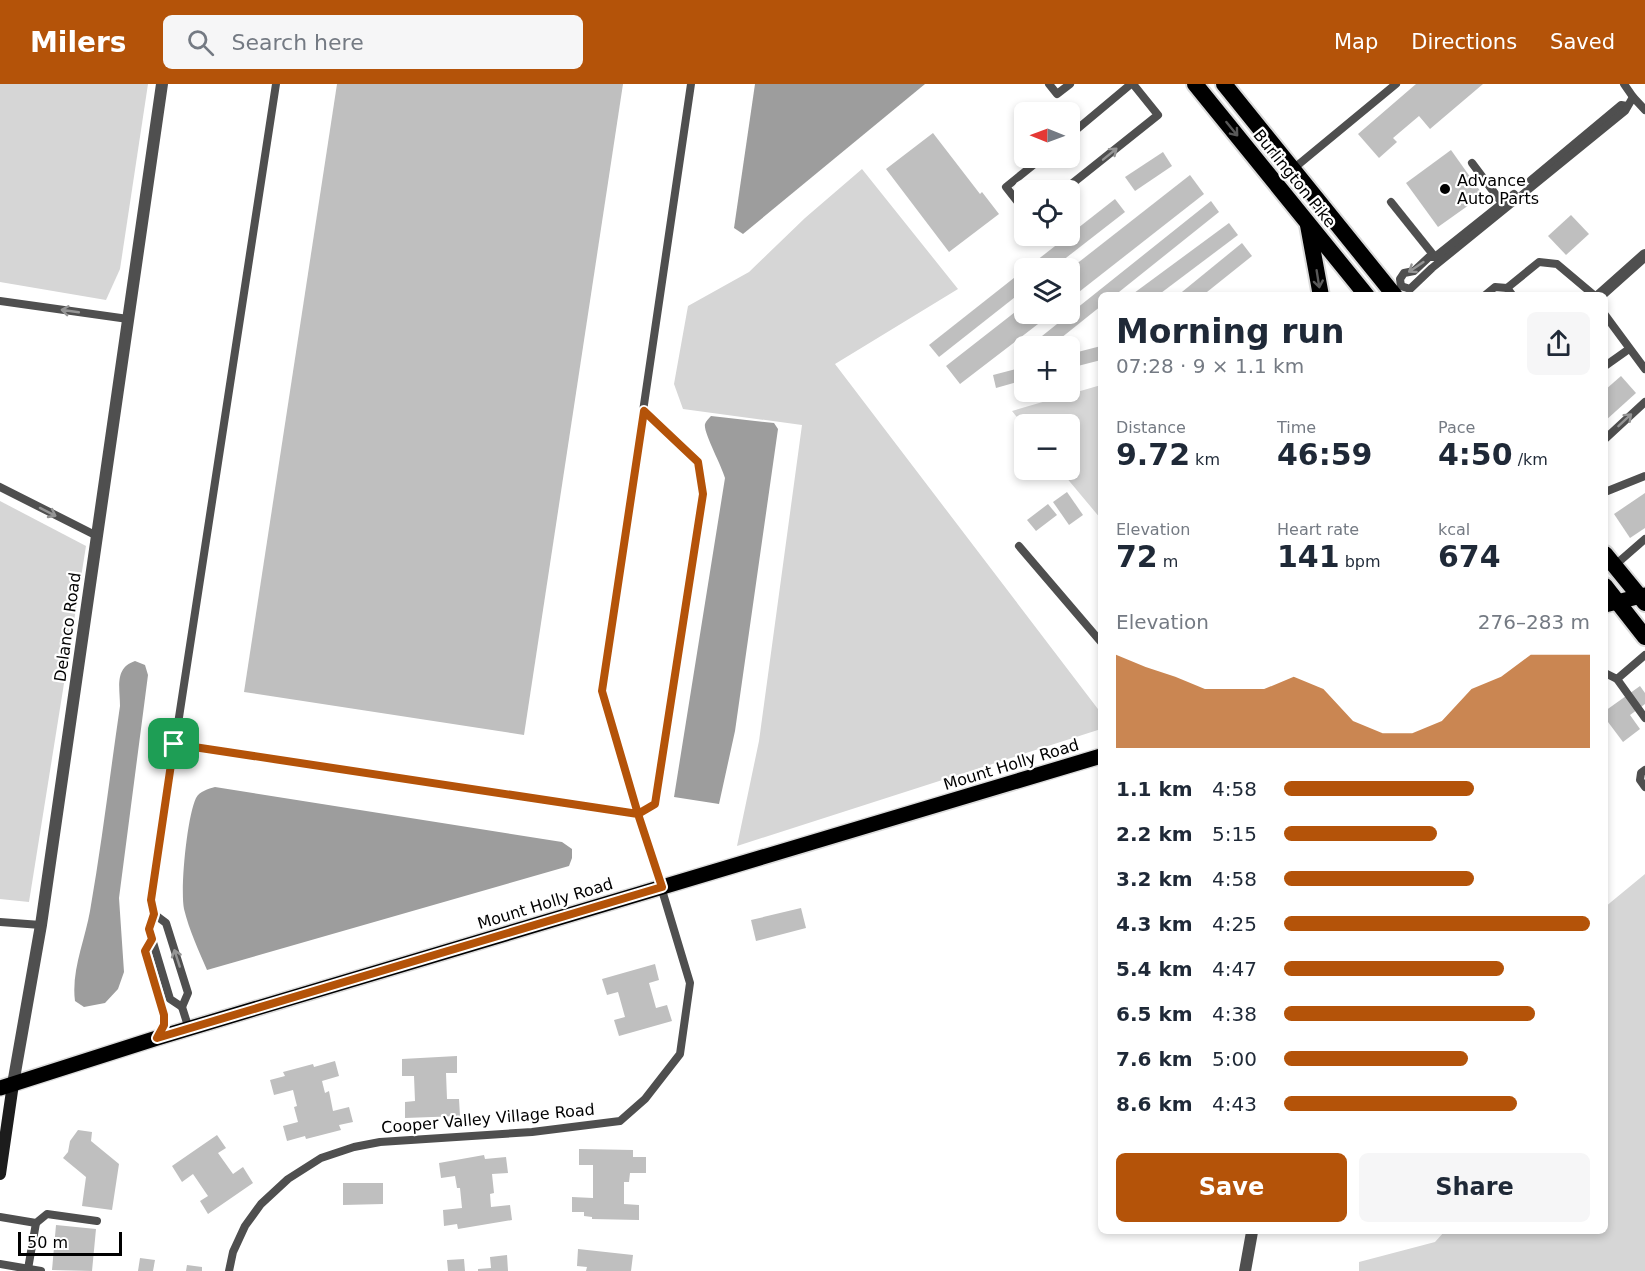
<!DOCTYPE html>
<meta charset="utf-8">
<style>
:root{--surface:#fff;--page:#f6f6f7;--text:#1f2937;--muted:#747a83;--accent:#b45309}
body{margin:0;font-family:"DejaVu Sans",sans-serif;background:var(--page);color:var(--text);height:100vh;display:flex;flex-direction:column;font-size:22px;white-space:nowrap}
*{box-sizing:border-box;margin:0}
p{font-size:20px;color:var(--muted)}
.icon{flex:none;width:33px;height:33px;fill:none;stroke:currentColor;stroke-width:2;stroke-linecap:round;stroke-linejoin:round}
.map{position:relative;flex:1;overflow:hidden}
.side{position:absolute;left:1098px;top:208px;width:510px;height:942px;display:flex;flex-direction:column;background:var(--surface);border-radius:9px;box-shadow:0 3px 9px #0003}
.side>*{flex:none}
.needle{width:39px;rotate:271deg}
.buttons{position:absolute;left:1014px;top:18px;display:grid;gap:12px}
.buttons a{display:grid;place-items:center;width:66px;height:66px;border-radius:9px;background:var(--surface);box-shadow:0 3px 9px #0003;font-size:30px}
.scale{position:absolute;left:18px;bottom:15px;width:104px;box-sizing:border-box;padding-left:6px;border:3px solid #000;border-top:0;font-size:16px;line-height:21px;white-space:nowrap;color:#000;-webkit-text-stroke:4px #fff;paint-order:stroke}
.pin{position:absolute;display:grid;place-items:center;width:51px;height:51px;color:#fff;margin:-26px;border-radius:12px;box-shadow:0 3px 9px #0006}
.round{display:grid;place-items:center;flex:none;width:63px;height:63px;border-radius:9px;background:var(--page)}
.summary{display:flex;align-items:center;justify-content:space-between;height:102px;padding:0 18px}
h1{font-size:33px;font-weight:800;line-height:45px}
.figures{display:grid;grid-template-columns:repeat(3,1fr);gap:9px;height:102px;padding:6px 18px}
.figures div{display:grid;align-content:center}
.figures b{font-size:30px;font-weight:800}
.figures small{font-size:16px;font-weight:400}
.figures p{font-size:16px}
.chart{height:168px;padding:12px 18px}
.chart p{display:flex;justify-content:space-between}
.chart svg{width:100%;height:108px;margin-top:6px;fill:var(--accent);opacity:.7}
.button{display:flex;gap:12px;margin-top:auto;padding:12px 18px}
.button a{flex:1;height:69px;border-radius:9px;background:var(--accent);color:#fff;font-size:24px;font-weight:800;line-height:69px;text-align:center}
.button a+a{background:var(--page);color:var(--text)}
ul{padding:0 18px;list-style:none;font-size:20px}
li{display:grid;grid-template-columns:96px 72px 1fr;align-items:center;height:45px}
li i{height:15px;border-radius:8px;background:var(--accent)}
header{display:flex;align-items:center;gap:36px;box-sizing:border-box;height:84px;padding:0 30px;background:var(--accent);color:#fff}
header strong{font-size:28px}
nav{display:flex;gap:33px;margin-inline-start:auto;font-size:21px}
.search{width:420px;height:54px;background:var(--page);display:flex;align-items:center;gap:15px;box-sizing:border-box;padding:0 21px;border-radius:9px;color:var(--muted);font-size:22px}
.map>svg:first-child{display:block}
</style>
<header>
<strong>Milers</strong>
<div class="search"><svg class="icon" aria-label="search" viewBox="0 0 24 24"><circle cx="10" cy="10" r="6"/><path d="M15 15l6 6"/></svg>Search here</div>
<nav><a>Map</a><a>Directions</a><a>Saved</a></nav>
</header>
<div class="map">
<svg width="1645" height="1187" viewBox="0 0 1645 1187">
<rect width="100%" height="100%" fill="#fff"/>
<!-- green -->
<g fill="#d6d6d6">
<path d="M0,0h148l-28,185 -14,31 -106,-18z"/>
<path d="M862,85l96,120 -123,75 266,349v16l-364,117 22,-105 43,-316 -119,-16 -9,-25 14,-78 61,-34 56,-54z"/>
<path d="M1101,301v134l-41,-49h10v-46h-46v2l-12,-15z"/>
<path d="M0,417l86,45 -57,356 -29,-3z"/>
<path d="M1645,790v397h-286v-9l76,-20 9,-10h161v-325z"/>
</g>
<!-- water -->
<g fill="#9d9d9d">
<path d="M755,0h170l-182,150 -9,-6z"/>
<path d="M711,332l63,7 4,6 -43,302 -16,73 -45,-7 51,-319c-3,-12 -22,-46 -20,-54 1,-3 4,-6 6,-8z"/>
<path d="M135,577l10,4 3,10 -29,223 5,74 -6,17 -13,14 -21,4 -9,-6c-4,-30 10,-61 15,-90 12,-68 20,-137 30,-205 0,-18 -6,-38 15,-45z"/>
<path d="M215,703l347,55 10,7v9l-3,8 -362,104c-8,-19 -18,-40 -23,-61 -4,-20 3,-92 12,-111 4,-7 12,-9 19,-11z"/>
</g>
<!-- building -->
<g fill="#bfbfbf">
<path d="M337,0h286l-99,651 -280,-43z"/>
<path d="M1416,0h67l-53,45 -11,-13 -26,22 4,4 -18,16 -21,-24z"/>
<path d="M933,49l47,61 2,-2 17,22 -50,38 -63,-83z"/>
<path d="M1451,66l32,45 -45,32 -32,-44z"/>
<path d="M1163,68l9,14 -37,25 -10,-14z"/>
<path d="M1190,91l14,19 -134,105v-30z"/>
<path d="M1115,115l10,13 -72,56h-26z"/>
<path d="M1211,117l8,11 -105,84h-13v10l-50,40h-8l-6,-6z"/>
<path d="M1571,131l18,19 -23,21 -18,-19z"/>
<path d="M1229,139l9,12 -81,61h-27z"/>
<path d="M1242,159l10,13 -50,40h-25z"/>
<path d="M1024,186v20l-85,67 -10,-12z"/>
<path d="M1024,221v9h27l-91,70 -14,-18z"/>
<path d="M1101,262v14l-31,8v-14z"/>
<path d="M1024,283v13l-28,8 -3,-13z"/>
<path d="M1621,292l15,17 -31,28v-31z"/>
<path d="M1067,408l16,23 -14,10 -16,-23z"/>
<path d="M1645,409v35l-15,10 -16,-24z"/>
<path d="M1048,420l9,11 -21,16 -9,-11z"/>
<path d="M1640,602l5,7v11l-15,11 10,14 -17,13 -18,-24v-7z"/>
<path d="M801,824l5,20 -50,13 -5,-21z"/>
<path d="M655,880l4,16 -10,3 7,25 11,-3 5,16 -53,15 -5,-16 11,-3 -7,-25 -11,3 -5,-16z"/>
<path d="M457,972v17h-11l1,26h12l1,17 -55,2v-16l10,-1 -1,-25h-12v-17z"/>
<path d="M335,977l4,15 -17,5 3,12 4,-2 4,20 16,-4 4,15 -14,3 2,5 -35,9 -1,-3 -18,5 -4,-15 15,-4 -4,-15 3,-1 -4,-16 -19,5 -4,-15 15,-4 -2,-4 30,-8 1,3z"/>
<path d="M78,1046l14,2 -1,9 28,23 -7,46 -30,-4 4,-29 -23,-19 5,-6 2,-11z"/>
<path d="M217,1051l9,13 -8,5 15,21 10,-7 10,16 -45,31 -8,-13 8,-5 -15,-22 -11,8 -10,-16z"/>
<path d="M579,1065l54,1v7h13v16h-16l-1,9h-5v22l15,1v15l-47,-1v-2l-8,-1v-4h-12v-15l21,1v-33h-14z"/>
<path d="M484,1071l1,4 21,-2 2,16 -16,1 2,19 -4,1 1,13 19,-2 2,15 -54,9 -1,-5 -13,2 -1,-16 19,-2 -2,-20h-3l-2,-12 -14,2 -2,-15z"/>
<path d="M343,1099h40v21l-40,1z"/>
<path d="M56,1141l40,4 -4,42 -40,-1z"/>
<path d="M578,1165l55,6 -2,16h-45l1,-4 -10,-1z"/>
<path d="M507,1171l1,16h-30v-2l13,-1 -1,-11z"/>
<path d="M140,1174l15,2 -2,11h-15z"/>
<path d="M464,1175l1,12h-17l-1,-11z"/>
<path d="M187,1181l15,2v4h-16z"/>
</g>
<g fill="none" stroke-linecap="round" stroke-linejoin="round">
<defs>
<g id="primary">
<path d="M1605,521l40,-10"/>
<path d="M0,1004l157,-50 944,-282"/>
</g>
<g id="trunk">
<path d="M1195,0l172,212"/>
<path d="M1224,0l171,212"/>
<path d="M1308,141l13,71"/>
<path d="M1605,470l40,49"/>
<path d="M1605,502l40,51"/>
</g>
</defs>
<!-- primary casing -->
<use href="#primary" stroke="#dbdbdb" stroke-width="18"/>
<!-- trunk casing -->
<use href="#trunk" stroke="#dbdbdb" stroke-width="20"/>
<!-- service -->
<g stroke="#4f4f4f" stroke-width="8">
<path d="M1049,0l8,10 13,-10"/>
<path d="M1624,0l9,13"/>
<path d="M1070,51l61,-51"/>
<path d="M1472,79l30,40"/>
<path d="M1293,85l103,-85"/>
<path d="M1531,96l90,-75 6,1"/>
<path d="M1064,106l94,-75 -25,-31"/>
<path d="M1391,118l44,55"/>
<path d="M1024,126l-18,-23 36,-29"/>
<path d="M1401,202l9,3 22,-21 193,-157 8,-14 12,13"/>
<path d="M1401,202l-1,-7 4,-6 10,-2 15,-14h6l79,-63"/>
<path d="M1507,204l32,-26 18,2 38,32"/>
<path d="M1484,212l11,-9 12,1 6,8"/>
<path d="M0,217l128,18"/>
<path d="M1605,231l40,54"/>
<path d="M1605,282l24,-17"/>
<path d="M1605,355l40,-37"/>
<path d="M0,403l97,49"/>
<path d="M1605,408l40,-16"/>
<path d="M1019,462l82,96"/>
<path d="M1614,482l31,-27"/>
<path d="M1605,589l12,6 28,-24"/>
<path d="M1617,595l28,39"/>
<path d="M174,660l464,70 17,-10 48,-310 -6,-32 -53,-51"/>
<path d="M1645,686l-4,3 -1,7 5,7"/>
<path d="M154,830l12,9 22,70 -6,14 7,22"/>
<path d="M0,838l41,3"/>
<path d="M152,855l-7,12 19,64v10l-7,13"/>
<path d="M182,923l-12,-8 -21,-70 5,-15 -3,-14 125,-816"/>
<path d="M0,1133l36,6 11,-9 50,7"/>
<path d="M0,1180l41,7"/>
<path d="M28,1185l8,-46"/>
<path d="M229,1187l4,-19 12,-26 16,-22 27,-25 33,-21 33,-11 26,-5 152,-10 88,-11 25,-22 35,-45 10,-71 -88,-292 89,-607"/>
</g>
<!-- minor -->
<g stroke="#4f4f4f" stroke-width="12">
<path d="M1599,212l46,-41"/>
<path d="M1245,1187l7,-39"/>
</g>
<!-- tertiary -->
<path stroke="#4f4f4f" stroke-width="12" d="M13,1000l28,-159 121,-841"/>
<!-- secondary -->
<path stroke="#1c1c1c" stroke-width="12" d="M0,1090l13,-90"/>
<!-- primary -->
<use href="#primary" stroke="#000" stroke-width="15"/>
<!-- trunk -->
<use href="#trunk" stroke="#000" stroke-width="16"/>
</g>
<!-- one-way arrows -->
<defs><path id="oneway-shaft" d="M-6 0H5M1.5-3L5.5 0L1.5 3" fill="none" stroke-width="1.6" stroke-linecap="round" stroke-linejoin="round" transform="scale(1.5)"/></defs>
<g stroke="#595959">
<use href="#oneway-shaft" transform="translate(1232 45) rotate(51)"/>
<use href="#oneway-shaft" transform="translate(1318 195) rotate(81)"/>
</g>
<g stroke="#959595">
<use href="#oneway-shaft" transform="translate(1110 70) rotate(-39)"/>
<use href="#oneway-shaft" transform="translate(1416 183) rotate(146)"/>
<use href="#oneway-shaft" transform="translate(70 227) rotate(-172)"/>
<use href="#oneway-shaft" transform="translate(1625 336) rotate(-43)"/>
<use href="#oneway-shaft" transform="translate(48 428) rotate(27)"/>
<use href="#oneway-shaft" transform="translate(177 874) rotate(-108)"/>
</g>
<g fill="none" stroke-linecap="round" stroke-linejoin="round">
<defs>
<path id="route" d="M174,660l-23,156 3,14 -5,15 3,10 -7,12 19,64v10l-7,13 505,-151 -24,-73 17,-10 48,-310 -5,-32 -54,-51 -42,280 36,123 -464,-70"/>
</defs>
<!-- route casing -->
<use href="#route" stroke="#fff" stroke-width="12"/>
<!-- route -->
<use href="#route" stroke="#b45309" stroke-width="8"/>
</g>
<!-- markers -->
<circle fill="#000" stroke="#fff" stroke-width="2" cx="1445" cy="105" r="6"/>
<g text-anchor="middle" stroke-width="4.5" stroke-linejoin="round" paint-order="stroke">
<!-- street labels -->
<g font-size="16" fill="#000" stroke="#fff">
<text transform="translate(1295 94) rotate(51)" y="6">Burlington Pike</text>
<text transform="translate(67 543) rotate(-82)" y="6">Delanco Road</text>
<text transform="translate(1011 680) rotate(-17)" y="6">Mount Holly Road</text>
<text transform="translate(545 819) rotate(-17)" y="6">Mount Holly Road</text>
<text transform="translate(488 1034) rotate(-5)" y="6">Cooper Valley Village Road</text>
</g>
<!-- poi labels -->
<g font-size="16" fill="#000" stroke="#fff" text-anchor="start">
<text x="1457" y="102">Advance<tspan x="1457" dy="18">Auto Parts</tspan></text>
</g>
</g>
</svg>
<div class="buttons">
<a><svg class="needle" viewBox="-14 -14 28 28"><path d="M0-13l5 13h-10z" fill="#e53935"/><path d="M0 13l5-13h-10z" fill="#747a83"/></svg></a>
<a><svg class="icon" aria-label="locate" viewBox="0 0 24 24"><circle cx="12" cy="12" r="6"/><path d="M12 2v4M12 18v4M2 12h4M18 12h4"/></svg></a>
<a><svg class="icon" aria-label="layers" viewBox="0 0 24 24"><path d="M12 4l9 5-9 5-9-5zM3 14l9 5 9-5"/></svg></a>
<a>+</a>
<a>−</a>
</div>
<div class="scale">50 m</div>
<div class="pin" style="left:174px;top:660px;background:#1e9e55"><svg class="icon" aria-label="arrive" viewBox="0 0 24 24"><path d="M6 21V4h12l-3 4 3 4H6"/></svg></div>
<section class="side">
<div class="summary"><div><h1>Morning run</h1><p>07:28 · 9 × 1.1 km</p></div><a class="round"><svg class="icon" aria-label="share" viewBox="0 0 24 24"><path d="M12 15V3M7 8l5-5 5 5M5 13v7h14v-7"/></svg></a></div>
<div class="figures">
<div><p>Distance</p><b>9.72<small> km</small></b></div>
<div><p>Time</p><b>46:59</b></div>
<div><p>Pace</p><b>4:50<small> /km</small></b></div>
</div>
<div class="figures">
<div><p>Elevation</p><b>72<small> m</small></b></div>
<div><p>Heart rate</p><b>141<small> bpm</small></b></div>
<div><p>kcal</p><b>674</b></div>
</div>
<div class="chart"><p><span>Elevation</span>276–283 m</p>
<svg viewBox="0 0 160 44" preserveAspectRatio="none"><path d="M0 44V6L10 11L20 15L30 20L40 20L50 20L60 15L70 20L80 33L90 38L100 38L110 33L120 20L130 15L140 6L150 6L160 6V44z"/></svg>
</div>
<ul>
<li><b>1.1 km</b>4:58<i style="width:62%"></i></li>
<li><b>2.2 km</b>5:15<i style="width:50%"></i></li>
<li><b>3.2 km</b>4:58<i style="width:62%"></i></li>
<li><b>4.3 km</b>4:25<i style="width:100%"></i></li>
<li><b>5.4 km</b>4:47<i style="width:72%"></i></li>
<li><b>6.5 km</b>4:38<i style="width:82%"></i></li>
<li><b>7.6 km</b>5:00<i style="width:60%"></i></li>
<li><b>8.6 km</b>4:43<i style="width:76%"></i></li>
</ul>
<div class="button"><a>Save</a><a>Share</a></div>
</section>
</div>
